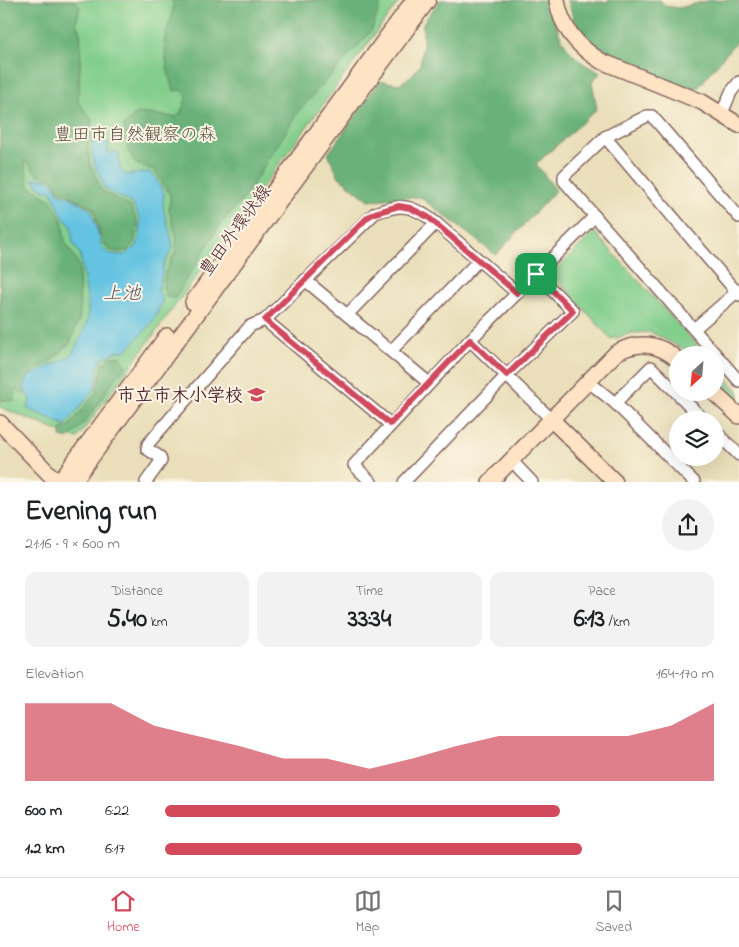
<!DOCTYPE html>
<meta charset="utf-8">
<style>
:root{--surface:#fff;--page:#f2f2f2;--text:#202124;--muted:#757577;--line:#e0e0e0;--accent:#d1495b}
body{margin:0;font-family:"Indie Flower","Klee One",sans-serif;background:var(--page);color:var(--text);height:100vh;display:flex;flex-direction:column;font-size:19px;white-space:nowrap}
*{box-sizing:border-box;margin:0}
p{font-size:16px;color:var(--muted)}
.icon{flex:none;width:28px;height:28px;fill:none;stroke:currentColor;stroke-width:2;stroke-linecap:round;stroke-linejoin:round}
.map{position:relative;height:482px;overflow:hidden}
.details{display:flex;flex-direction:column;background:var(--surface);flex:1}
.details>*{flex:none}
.needle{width:32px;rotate:206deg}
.fabs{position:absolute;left:669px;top:346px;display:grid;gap:10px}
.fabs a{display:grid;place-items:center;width:55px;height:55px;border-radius:50%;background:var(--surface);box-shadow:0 5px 20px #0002;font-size:25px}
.pin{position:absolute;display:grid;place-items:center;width:42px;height:42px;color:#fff;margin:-21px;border-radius:10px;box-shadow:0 2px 8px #0006}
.round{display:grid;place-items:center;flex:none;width:52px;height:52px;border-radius:26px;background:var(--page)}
.headline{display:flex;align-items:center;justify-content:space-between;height:85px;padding:0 25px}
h1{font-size:28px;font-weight:700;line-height:38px}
.figures{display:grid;grid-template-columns:repeat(3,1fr);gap:8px;height:85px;padding:5px 25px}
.figures div{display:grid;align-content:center;border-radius:12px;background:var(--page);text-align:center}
.figures b{font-size:25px;font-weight:700}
.figures small{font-size:14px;font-weight:400}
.figures p{font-size:14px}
.chart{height:140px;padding:10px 25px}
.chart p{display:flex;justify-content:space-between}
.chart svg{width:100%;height:90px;margin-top:5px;fill:var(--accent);opacity:.7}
ul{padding:0 25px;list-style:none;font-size:16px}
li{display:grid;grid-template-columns:80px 60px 1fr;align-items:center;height:38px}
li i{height:12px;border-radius:6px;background:var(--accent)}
.menu{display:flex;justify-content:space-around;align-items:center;height:70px;border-top:1px solid var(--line);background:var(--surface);font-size:14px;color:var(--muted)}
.menu a{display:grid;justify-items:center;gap:2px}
.menu .active{color:var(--accent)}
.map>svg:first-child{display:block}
</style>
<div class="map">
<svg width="739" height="482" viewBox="0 0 739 482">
<rect width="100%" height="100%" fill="#fcf5e5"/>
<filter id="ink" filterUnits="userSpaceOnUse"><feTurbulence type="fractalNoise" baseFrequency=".02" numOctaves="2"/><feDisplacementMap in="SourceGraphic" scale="10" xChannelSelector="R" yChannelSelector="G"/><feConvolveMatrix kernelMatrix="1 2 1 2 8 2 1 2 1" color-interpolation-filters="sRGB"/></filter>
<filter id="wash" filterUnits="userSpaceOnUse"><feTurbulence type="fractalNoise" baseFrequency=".0096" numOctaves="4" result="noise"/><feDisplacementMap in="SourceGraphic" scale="20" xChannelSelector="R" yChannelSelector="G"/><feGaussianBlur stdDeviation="1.12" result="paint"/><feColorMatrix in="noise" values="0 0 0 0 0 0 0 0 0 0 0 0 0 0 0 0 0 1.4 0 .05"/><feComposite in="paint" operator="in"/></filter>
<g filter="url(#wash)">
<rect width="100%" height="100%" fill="#eadfba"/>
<!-- green -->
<g fill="#82ce8c" stroke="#66765c">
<path d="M0,0h400l-323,439 -77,-32z"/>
<path d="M594,232l112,123h-16l-8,-7 -32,-16 -18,1 -21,6 -59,-65z"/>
<path d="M715,365l24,27v8l-24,-22z"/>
</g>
<!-- forest -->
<g fill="#69b178" stroke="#5a6852">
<path d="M0,0h74l6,6 -4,17 4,9 1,15 -3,55 14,18 -4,27 2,17 12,27 29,16 7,17 -4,18 -6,8 -11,2 -9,-3 -8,-14 -6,-26 -36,-20 -6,-11 -14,-3 -14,-16 5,27 22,14 11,20 3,22 14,23 1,51 -10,27 -18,18 -19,10 -1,13 -3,8 -6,2 -7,-5 -2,12 -14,-1z"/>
<path d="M172,0h210l-10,30 -74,82 -53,85 -25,28 -45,73 -8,-1 -4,-9 2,-15 11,-22 1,-12 -8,-29 1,-15 -16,-25 -18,-6 -8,-14 -4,-25 14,-12 38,4 4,-3 7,-17 -4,-7 -9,1c-6,-13 -10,-39 -9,-53 2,-13 11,-26 7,-38z"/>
<path d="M440,0h110c6,34 17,60 51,72l-9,10 5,27 -61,55 20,26 -60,65 -76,-58 -52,3 -29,-23 -11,-23 52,-73 20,3 12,-9 8,-10 3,-20v-22z"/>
<path d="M568,0c13,0 25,2 39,2l1,-2h52l5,6 14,2 31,-8h29v38l-42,51 -11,1c-35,-14 -89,-29 -109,-64 -5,-8 -6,-18 -9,-26z"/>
<path d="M121,356l5,10c-21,23 -34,53 -58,73l-7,-2v-8l8,-3 27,-33 7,-29 7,-7z"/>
</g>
<!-- water -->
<path fill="#63c3e1" stroke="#567186" d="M93,138l15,4v10l11,1c-1,28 8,21 30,19l6,5 9,16 -1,15 6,20 4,19 -9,17 -6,28 5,5c-6,25 -21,37 -38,54h-7l-15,7 -5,10 -3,21 -30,36 -39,-17 3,-2 1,-6 -6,-12 4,-11 43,-21 11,-21 6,-16v-16l-8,-49 -7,-11 -2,-17 -8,-9 -12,-27 -9,-1 -9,-10h16l11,15 10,3 21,13 12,39 8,5 13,1 13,-9 3,-13v-14l-7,-15 -29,-16c-2,-9 -6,-15 -9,-22 -3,-10 -3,-19 -2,-28z"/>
</g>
<g filter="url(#ink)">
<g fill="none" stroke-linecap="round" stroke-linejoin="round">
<defs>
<g id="street">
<path d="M722,113l9,-21 8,-10"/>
<path d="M605,137l134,158"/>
<path d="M739,217l-87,-101h-5l-42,21 -41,39v5l175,200"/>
<path d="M305,280l124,103"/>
<path d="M347,315l89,-92"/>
<path d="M265,320l125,104"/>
<path d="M694,329l45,-39"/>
<path d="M470,340l82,80"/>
<path d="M391,351l88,-91"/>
<path d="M589,382l26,21 79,79"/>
<path d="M615,403l36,-36 53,53"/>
<path d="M715,431l24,24"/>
<path d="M511,460l21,22"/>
<path d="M146,482l15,-21 -1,-4 -13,-8 1,-5 102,-118 15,-6 110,-107c28,-10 38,-8 61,10l81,70"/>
<path d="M371,482l-17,-17 116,-125 125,-124"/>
<path d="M404,482l103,-107 66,-64 -37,-37"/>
</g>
<g id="secondary">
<path d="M557,0c4,28 21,47 44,61l101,41 37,23"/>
<path d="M193,302l221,-302"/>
<path d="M713,392l26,24"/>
<path d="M552,420l63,62"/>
<path d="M0,423l57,59"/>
<path d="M59,482l108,-146"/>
<path d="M73,482l355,-482"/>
<path d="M490,482l126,-129c22,-13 43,-10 62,7"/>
</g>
</defs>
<!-- street casing -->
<use href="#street" stroke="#82625d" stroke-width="14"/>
<!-- secondary casing -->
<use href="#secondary" stroke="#82625d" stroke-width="18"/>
<!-- street -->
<use href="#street" stroke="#fff" stroke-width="11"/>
<!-- secondary -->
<use href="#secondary" stroke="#fee4c5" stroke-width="15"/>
</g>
</g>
<g fill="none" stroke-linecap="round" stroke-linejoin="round" filter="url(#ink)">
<defs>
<path id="route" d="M399,206l11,2 18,9 89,76 19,-19 37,37 -66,64 -37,-35 -80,84 -125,-104 103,-103 7,-4z"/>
</defs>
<!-- route casing -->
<use href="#route" stroke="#fff" stroke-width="10"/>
<!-- route -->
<use href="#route" stroke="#d1495b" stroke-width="6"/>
</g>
<!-- icons -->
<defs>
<symbol id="school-bare" viewBox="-9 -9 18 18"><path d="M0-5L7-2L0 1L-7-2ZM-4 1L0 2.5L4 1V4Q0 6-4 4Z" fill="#d1495b" stroke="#fcf5e5" stroke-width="2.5" paint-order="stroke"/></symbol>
</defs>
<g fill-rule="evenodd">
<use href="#school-bare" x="244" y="382" width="25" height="25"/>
</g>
<g text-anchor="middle" stroke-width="4" stroke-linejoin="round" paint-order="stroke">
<!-- park labels -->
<g font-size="18" fill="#5b5448" stroke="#fcf5e5">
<text x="135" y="140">豊田市自然観察の森</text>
</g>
<!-- street labels -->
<g font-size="18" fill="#4a1f2b" stroke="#fcf5e5">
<text transform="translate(235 230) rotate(-54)" y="6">豊田外環状線</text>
</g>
<!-- poi labels -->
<g font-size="18" font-weight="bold" fill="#4a1f2b" stroke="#fcf5e5" text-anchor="end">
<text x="243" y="401">市立市木小学校</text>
</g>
<!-- water labels -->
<g font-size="19" font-style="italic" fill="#525062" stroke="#fcf5e5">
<text x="122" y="299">上池</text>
</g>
</g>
</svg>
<div class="fabs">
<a><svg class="needle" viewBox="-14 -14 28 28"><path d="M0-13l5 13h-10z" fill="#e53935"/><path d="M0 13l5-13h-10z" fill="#757577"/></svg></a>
<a><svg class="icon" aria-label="layers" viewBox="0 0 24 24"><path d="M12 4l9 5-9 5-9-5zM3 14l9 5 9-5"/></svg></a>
</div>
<div class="pin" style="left:536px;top:274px;background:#1e9e55"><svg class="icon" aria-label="arrive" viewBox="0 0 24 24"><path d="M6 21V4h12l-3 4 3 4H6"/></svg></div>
</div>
<section class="details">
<div class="headline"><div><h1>Evening run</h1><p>21:16 · 9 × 600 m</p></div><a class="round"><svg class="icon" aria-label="share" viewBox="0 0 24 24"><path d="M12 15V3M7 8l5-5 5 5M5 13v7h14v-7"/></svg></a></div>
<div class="figures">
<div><p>Distance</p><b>5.40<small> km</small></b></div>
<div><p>Time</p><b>33:34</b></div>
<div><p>Pace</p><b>6:13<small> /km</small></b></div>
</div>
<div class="chart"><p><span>Elevation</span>164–170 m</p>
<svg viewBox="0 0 160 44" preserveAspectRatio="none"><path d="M0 44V6L10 6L20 6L30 17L40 22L50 27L60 33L70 33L80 38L90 33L100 27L110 22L120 22L130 22L140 22L150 17L160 6V44z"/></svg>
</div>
<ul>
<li><b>600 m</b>6:22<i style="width:72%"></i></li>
<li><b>1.2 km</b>6:17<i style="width:76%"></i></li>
</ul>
</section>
<nav class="menu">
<a class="active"><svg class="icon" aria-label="home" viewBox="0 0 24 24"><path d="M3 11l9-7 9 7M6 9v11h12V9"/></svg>Home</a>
<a><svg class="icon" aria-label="map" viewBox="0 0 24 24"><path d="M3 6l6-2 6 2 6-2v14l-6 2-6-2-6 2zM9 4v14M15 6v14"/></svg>Map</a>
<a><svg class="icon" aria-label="saved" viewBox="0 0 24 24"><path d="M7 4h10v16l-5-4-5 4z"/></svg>Saved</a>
</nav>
